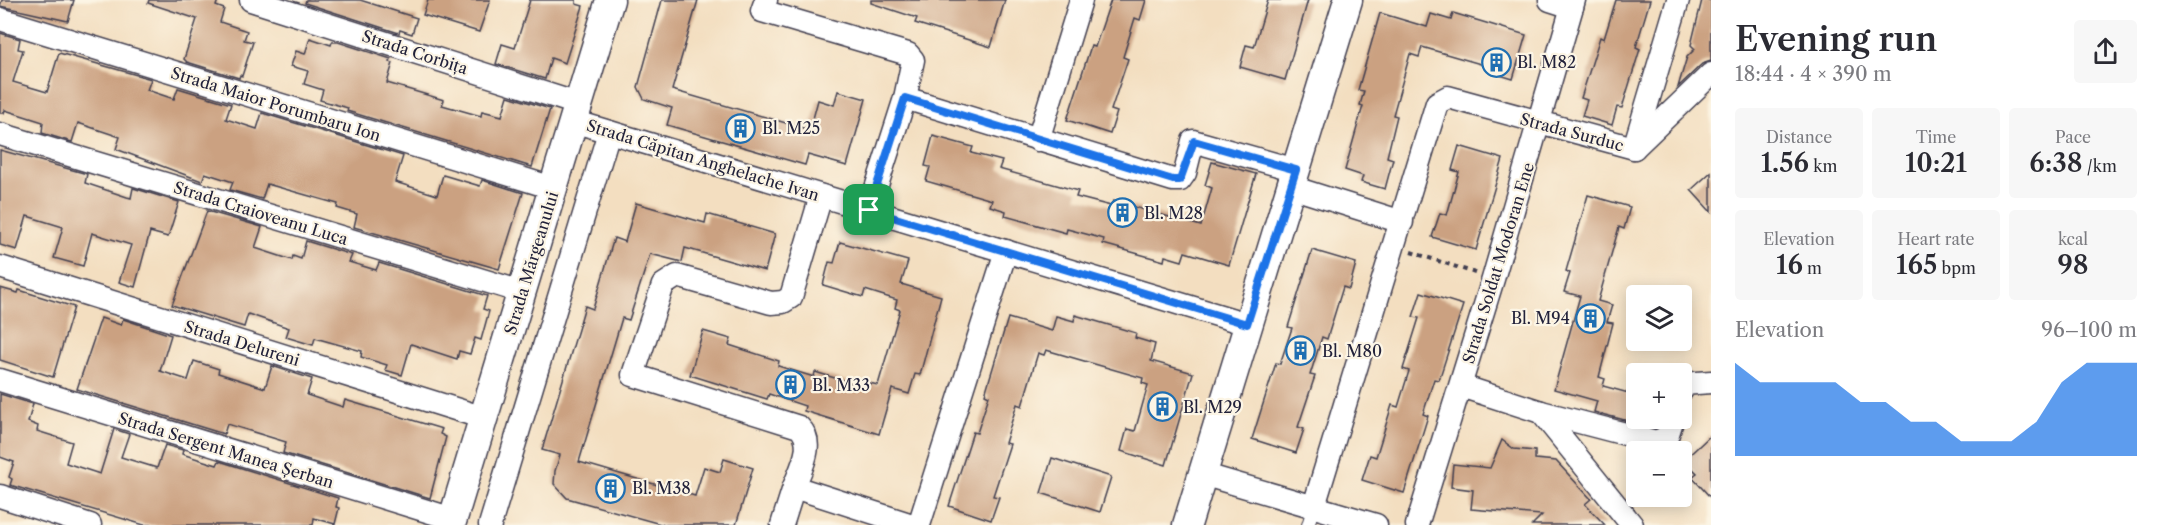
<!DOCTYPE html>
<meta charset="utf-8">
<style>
:root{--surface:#fff;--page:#f7f7f7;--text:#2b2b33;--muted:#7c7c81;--accent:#1a73e8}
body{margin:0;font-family:"Libre Caslon Text",serif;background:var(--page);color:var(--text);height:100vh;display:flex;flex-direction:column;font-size:22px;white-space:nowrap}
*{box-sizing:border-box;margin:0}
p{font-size:20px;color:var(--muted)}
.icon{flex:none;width:33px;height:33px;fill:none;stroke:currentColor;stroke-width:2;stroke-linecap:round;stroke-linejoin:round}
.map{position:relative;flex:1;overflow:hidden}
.panel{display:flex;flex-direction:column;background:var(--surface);width:450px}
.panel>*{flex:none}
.controls{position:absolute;left:1626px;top:285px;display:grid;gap:12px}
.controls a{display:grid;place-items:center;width:66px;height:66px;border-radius:6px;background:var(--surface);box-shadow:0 3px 15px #0003;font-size:30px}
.pin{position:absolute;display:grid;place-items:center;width:51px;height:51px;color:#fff;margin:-26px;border-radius:12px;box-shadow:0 3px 9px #0006}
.round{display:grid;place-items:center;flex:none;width:63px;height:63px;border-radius:6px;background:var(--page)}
.summary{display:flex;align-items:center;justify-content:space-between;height:102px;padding:0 24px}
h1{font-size:33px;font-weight:600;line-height:45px}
.figures{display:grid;grid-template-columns:repeat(3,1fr);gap:9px;height:102px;padding:6px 24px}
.figures div{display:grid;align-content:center;border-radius:6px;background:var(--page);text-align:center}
.figures b{font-size:26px;font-weight:600}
.figures small{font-size:16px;font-weight:400}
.figures p{font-size:16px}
.chart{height:168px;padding:12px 24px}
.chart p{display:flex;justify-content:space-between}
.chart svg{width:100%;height:108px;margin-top:6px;fill:var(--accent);opacity:.7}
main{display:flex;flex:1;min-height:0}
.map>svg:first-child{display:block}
</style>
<main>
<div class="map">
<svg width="1711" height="525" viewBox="0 0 1711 525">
<rect width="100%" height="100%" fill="#fcf5e5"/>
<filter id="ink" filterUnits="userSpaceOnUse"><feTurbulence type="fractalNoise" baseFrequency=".0167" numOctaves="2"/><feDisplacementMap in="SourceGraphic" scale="12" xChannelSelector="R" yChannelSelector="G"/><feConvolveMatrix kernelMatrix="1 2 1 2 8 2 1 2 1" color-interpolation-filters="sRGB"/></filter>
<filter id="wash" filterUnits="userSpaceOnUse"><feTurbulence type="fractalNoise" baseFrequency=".008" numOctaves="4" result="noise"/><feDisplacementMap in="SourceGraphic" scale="24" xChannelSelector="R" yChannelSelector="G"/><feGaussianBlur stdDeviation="1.35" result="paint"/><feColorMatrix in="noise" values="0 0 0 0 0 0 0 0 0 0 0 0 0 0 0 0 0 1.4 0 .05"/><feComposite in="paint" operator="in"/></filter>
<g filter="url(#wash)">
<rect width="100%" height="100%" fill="#f3dec0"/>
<g id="blocks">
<!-- building -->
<g fill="#cba181">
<path d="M2,0h72l-6,21 -68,-15z"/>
<path d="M149,0h69l-2,6 8,3 -4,13 27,9 -3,9 9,2 -11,34 -2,-1 -1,3 -52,-16 -3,-3 13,-40 -49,-16z"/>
<path d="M306,0h54l57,18 -5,16 -12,-4 -1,3 -94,-30z"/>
<path d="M428,0h62l-11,32 -56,-17z"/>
<path d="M530,0h46v4l7,2 -18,57 -14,-5 -6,21 -49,-15 6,-20 13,4z"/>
<path d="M662,0h36l-26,90 138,40 8,-30 16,5 4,-14 28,8 -19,67 -39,-11 -3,10 -138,-40 5,-17 -28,-9 -6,-12z"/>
<path d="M871,0h134l-14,47 -76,-24 2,-5 -46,-15z"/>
<path d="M1111,0h35l-6,20 -5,-2 -12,39 5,2 -17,51 6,2 -7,22 -43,-14 24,-74 4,1z"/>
<path d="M1268,0h40l-23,80 -45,-13 6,-22 8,2z"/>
<path d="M1616,0h34l-14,47 4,2 -18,59 -5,-1 -5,18 -30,-9 5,-16 -6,-2 19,-61 4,2z"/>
<path d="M1702,0h9v61l-9,3 -24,23 9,-30 8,-8 -4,-4z"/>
<path d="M1380,13l47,14 4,-13 20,6 2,-7 73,22 -13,44 -23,-7 1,-5 -69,-20 -3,10 -9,-3 -17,61 4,1 -10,41 6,2 -8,30 -24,-7 2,-6 -18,-6 18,-64 -3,-1 4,-14 -6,-1z"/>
<path d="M0,33l20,6 -2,10 5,1 -10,32 34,10 12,-39 92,26 -4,11 27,9 4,-11 53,16 -5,15 31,10 5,-16 141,43 -8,26 42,13 6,-20 37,11 2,-6 41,13 -24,76 -145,-42 3,-13 -20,-6 1,-4 -71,-20 -5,15 -32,-9 3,-8 -28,-9 -3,8 -86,-32 4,-12 -42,-14 -6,19 -30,-9 1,-11 -38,-12 -1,3h-4z"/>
<path d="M310,38l21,7 1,-3h6l53,17 -1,3 3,1 -6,20 57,17 -2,5 39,11 1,-5 20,5 6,-20 42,13 -18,58 -185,-56 1,-3 -28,-8 3,-10 -19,-6 4,-13 -17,-5 5,-15 9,3z"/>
<path d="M933,136l40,11 -2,6 31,8 -3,8 79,22 -2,6 35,9 2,-5 88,25 11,-38 -7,-3 7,-23 44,12 -27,91 -44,-13 -3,9 -17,-5 -1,5 -61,-17 1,-5 -18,-5 -19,-5 -1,4 -61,-17 1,-5 -16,-5 2,-6 -66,-19 4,-14 -5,-1z"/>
<path d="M1459,146l44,13 -27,91 -44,-13 8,-24 7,2 12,-43 -7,-2z"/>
<path d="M0,150l87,24 -2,9 42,14 4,1 2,-10 46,14 -11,35 -18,-5 -15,55 -16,-5 12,-37 -39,-12 -9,33 -29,-8 9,-31 -36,-11 -10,34 -17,-5z"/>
<path d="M1711,172v40l-20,-22z"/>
<path d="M1588,195l42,12 -6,22 -5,-2 -21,74 14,4 -5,17 6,1 -14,54 6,2 -2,7 33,9v23h23l-4,10 -61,-16 3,-11 -43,-12 26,-93 -16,-4 6,-19 -4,-2z"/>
<path d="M636,203l69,20 2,-9 68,20 -10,37 -80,-23 -3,14 -32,-8 -21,66 -7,-2 -43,144 116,34 9,-29 16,5 4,-13 29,9 -17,57h-72l-97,-27 -13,-14 1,-13 5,-16 -18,-5 43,-144 8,3 21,-71 11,4z"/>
<path d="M207,211l55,16 -7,21 37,12 1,-4 8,3 5,-18 46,14 -3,7 27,8 3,-7 108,33 -4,13 6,2 -8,29 -6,-2 -5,16 -11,-3 -2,8 -46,-15 -9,31 -17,-5 2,-5 -26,-8 1,-6 -47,-13 -2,7 -27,-8 3,-9 -41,-14 -4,13 -72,-22z"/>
<path d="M840,242l68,19 -7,23 40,12 -21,79 -5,-1 -6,20 -17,-5 -13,45 -75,-23 1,-5 -36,-12 -2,5 -77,-24 13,-44 28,8 -2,6 50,16 -1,5 36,11 1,-5 53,16 1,-5 9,2 22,-75 -5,-2 2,-8 -32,-10 -2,7 -40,-12 6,-23 5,1z"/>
<path d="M1312,250l44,13 -7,26 -6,-2 -16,52 -5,-2 -12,38 5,1 -17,51 6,2 -8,24 -44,-14 24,-76 4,1 12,-36 -4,-1z"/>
<path d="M0,288l18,5 1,-3 55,17 -21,70 -53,-17z"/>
<path d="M1421,292l42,13 -24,75 -5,-1 -11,35 5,2 -24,77 -42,-13 8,-25 6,2 16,-52 6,2 11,-36 -6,-2 16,-51 -6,-1z"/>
<path d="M1075,315l61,18 -1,5 20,6 -4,17 42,12 -27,92 -45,-14 6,-22 8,2 13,-46 -6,-2 1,-5 -97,-28 -2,5 -6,-2 -16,53 -5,-2 -12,39 5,1 -17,52 6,1 -8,23 -42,-14 24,-74 4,1 12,-37 -4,-2 23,-76 44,13 4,-15 18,5z"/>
<path d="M101,318l20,7 2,-6 48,16 -11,36 28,9 6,-19 25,8 -1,4 47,15 7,-22 40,13 -5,16 36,12 2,-7 97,29 -2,5 6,3 -16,61 -147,-45 3,-11 -59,-18 -3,10 -147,-45z"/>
<path d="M0,394l33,10 -5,18 10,4 -1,5 35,11 -6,21 34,11 14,-45 15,5 -8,23 36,11 8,-23 18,5 -1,4 35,11 2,-4 119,37 -2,9 3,1 -4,16 -21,-6 -1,7h-169l-134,-40 2,-6 -3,-2 5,-15 -14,-5z"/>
<path d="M1711,435v63l-19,-21 5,-4 -13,-13z"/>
<path d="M1502,440l12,9 21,2v8l21,2 35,38 -6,5 20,21h-73l10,-10 -71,-6 2,-19 -22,-3 2,-23 37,4z"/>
<path d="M1052,458l59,19 -11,35 -59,-19z"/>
</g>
</g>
</g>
<g filter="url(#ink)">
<use href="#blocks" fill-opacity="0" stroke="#413e4f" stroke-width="1.5"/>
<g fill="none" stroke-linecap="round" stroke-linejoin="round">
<defs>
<path id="service" d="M1308,525l6,-19"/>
<g id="minor">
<path d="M251,0l327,104"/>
<path d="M766,0l-4,11 146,43 5,6 -8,38 -36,112"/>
<path d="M1550,0l22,7"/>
<path d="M0,19l553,169"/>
<path d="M905,98l268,82h7l5,-7 8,-32 103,29"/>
<path d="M573,121l674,203"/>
<path d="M0,134l522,158"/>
<path d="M1038,140l43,-140"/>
<path d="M1635,147l76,-73"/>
<path d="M1634,148l44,-148"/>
<path d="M1291,187l111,35"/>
<path d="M821,196l-30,101 -8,5 -12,1 -94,-27 -14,9 -30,90 166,52c17,16 2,41 -5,60l118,38"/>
<path d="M0,267l484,151"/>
<path d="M0,380l453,139"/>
<path d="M1461,386l80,26 115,30 11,-5 6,-19"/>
<path d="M1682,390l1,-6 28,-2"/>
<path d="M1541,412l91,113"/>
<path d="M1202,474l174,51"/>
<path d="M0,496l90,29"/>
<path d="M1314,506l123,-403 11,-6 186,51"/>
<path d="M490,525l119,-393"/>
<path d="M782,525l12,-38"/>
<path d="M919,525l87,-274"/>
<path d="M1417,525l76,-246 81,-279"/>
</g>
<g id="tertiary">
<path d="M451,525l159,-525"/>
<path d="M1187,525l161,-525"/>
</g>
</defs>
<!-- service casing -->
<use href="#service" stroke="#413e4f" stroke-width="14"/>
<!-- minor casing -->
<use href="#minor" stroke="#413e4f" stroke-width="25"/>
<!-- tertiary casing -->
<use href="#tertiary" stroke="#413e4f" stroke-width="31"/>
<!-- path -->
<path stroke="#413e4f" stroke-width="4" stroke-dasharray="4.5 4.5" stroke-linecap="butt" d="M1411,252l64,21"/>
<!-- service -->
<use href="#service" stroke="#fff" stroke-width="12"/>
<!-- minor -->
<use href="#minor" stroke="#fff" stroke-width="22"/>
<!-- tertiary -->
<use href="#tertiary" stroke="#fff" stroke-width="28"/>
</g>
</g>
<g fill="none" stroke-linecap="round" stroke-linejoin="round" filter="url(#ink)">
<defs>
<path id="route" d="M905,98l268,82h7l14,-39 102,29 -49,154 -378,-114z"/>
</defs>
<!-- route casing -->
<use href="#route" stroke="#fff" stroke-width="12"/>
<!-- route -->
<use href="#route" stroke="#1a73e8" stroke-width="8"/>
</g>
<!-- icons -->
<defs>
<symbol id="building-ring" viewBox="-11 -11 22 22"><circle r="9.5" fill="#fcf5e5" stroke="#1f6fb2" stroke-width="1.5"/><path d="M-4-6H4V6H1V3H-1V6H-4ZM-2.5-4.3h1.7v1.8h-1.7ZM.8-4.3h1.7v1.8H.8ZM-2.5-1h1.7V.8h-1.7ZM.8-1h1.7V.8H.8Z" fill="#1f6fb2"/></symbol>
</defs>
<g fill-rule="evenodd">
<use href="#building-ring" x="1480" y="46" width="33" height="33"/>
<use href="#building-ring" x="724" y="112" width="33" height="33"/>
<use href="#building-ring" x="1106" y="196" width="33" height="33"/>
<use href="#building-ring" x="1574" y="302" width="33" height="33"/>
<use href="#building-ring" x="1284" y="334" width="33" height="33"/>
<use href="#building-ring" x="774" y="368" width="33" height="33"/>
<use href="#building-ring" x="1146" y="390" width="33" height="33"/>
<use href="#building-ring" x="594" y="472" width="33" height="33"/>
</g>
<g text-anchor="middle" stroke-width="4.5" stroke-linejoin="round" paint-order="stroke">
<!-- street labels -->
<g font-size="16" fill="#22223b" stroke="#fcf5e5">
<text transform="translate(415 52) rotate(18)" y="6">Strada Corbița</text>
<text transform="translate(276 104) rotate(17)" y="6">Strada Maior Porumbaru Ion</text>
<text transform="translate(1572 132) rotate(15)" y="6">Strada Surduc</text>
<text transform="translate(703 160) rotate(17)" y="6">Strada Căpitan Anghelache Ivan</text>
<text transform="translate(261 213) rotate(17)" y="6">Strada Craioveanu Luca</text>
<text transform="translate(531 263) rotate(-73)" y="6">Strada Mărgeanului</text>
<text transform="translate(1498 263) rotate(-73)" y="6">Strada Soldat Modoran Ene</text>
<text transform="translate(242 343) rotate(17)" y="6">Strada Delureni</text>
<text transform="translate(226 450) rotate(17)" y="6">Strada Sergent Manea Șerban</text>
</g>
<!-- poi labels -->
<g font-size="16" fill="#22223b" stroke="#fcf5e5" text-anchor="start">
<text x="1517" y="68">Bl. M82</text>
<text x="762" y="134">Bl. M25</text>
<text x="1144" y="219">Bl. M28</text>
<text x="1570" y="324" text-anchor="end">Bl. M94</text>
<text x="1322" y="357">Bl. M80</text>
<text x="812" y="391">Bl. M33</text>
<text x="1183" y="413">Bl. M29</text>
<text x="632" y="494">Bl. M38</text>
</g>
</g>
</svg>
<div class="controls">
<a><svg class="icon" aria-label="layers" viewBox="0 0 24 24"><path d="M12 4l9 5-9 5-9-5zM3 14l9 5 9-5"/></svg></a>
<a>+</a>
<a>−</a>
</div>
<div class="pin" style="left:869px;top:210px;background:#1e9e55"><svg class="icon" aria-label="arrive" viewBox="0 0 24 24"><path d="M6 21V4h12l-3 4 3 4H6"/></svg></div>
</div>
<section class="panel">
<div class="summary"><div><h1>Evening run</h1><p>18:44 · 4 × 390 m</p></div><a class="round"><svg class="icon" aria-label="share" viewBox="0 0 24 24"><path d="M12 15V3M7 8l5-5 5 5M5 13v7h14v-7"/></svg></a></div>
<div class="figures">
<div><p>Distance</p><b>1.56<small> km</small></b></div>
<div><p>Time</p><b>10:21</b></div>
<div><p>Pace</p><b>6:38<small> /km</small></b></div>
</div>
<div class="figures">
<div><p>Elevation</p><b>16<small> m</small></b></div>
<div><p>Heart rate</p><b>165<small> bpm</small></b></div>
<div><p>kcal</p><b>98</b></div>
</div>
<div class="chart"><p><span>Elevation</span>96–100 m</p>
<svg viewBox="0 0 160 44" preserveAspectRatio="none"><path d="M0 44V6L10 14L20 14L30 14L40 14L50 22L60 22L70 30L80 30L90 38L100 38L110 38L120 30L130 14L140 6L150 6L160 6V44z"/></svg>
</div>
</section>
</main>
